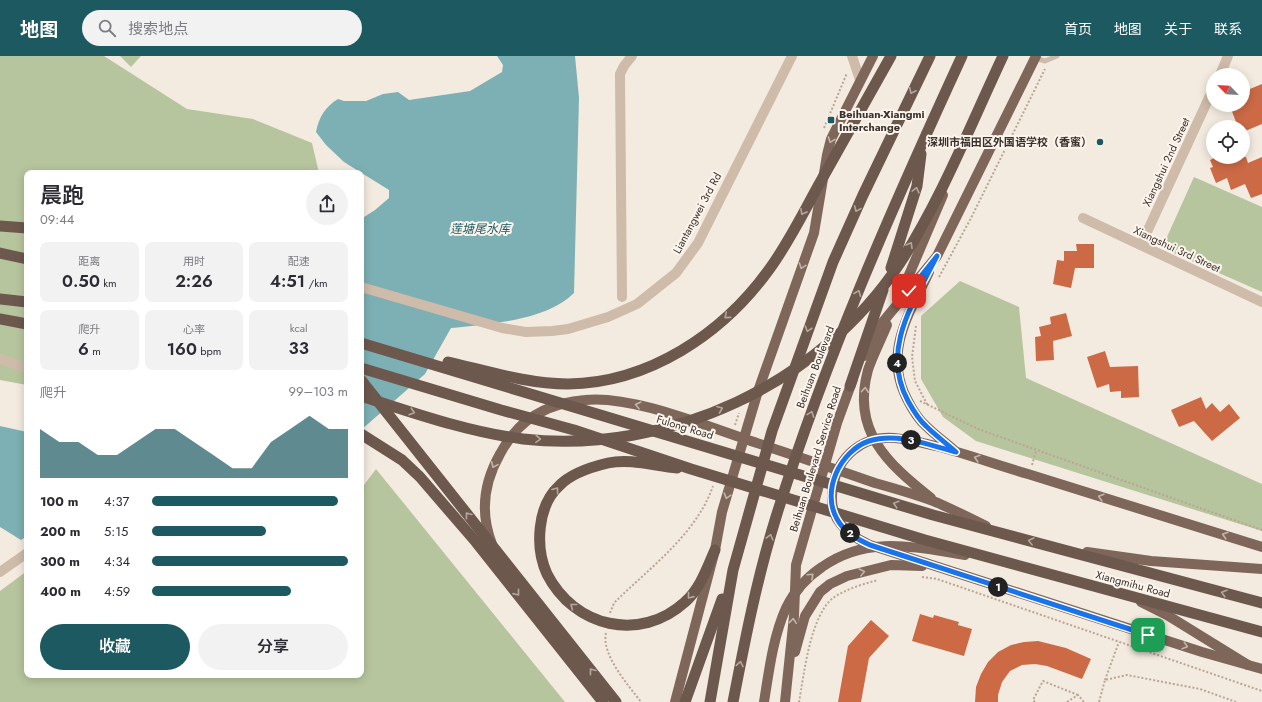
<!DOCTYPE html>
<html lang="zh">
<meta charset="utf-8">
<style>
:root{--surface:#fff;--page:#f2f2f3;--text:#2b2b33;--muted:#7c7c81;--accent:#1c5960}
body{margin:0;font-family:Jost,"Noto Sans SC",sans-serif;background:var(--page);color:var(--text);height:100vh;display:flex;flex-direction:column;font-size:15px;white-space:nowrap}
*{box-sizing:border-box;margin:0}
p{font-size:13px;color:var(--muted)}
.icon{flex:none;width:22px;height:22px;fill:none;stroke:currentColor;stroke-width:2;stroke-linecap:round;stroke-linejoin:round}
.map{position:relative;flex:1;overflow:hidden}
.details{position:absolute;left:24px;top:114px;width:340px;height:508px;display:flex;flex-direction:column;background:var(--surface);border-radius:8px;box-shadow:0 2px 10px #0003}
.details>*{flex:none}
.needle{width:26px;rotate:295deg}
.controls{position:absolute;left:1206px;top:12px;display:grid;gap:8px}
.controls a{display:grid;place-items:center;width:44px;height:44px;border-radius:50%;background:var(--surface);box-shadow:0 2px 10px #0003;font-size:20px}
.pin{position:absolute;display:grid;place-items:center;width:34px;height:34px;color:#fff;margin:-17px;border-radius:8px;box-shadow:0 2px 6px #0006}
.km{position:absolute;width:20px;height:20px;margin:-10px;border-radius:50%;background:#222;color:#fff;font-size:11px;line-height:20px;text-align:center}
.round{display:grid;place-items:center;flex:none;width:42px;height:42px;border-radius:21px;background:var(--page)}
.head{display:flex;align-items:center;justify-content:space-between;height:68px;padding:0 16px}
h1{font-size:22px;font-weight:600;line-height:30px}
.stats{display:grid;grid-template-columns:repeat(3,1fr);gap:6px;height:68px;padding:4px 16px}
.stats div{display:grid;align-content:center;border-radius:8px;background:var(--page);text-align:center}
.stats b{font-size:17px;font-weight:600}
.stats small{font-size:11px;font-weight:400}
.stats p{font-size:11px}
.chart{height:112px;padding:8px 16px}
.chart p{display:flex;justify-content:space-between}
.chart svg{width:100%;height:72px;margin-top:4px;fill:var(--accent);opacity:.7}
.action{display:flex;gap:8px;margin-top:auto;padding:8px 16px}
.action a{flex:1;height:46px;border-radius:24px;background:var(--accent);color:#fff;font-size:16px;font-weight:600;line-height:46px;text-align:center}
.action a+a{background:var(--page);color:var(--text)}
ul{padding:0 16px;list-style:none;font-size:13px}
li{display:grid;grid-template-columns:64px 48px 1fr;align-items:center;height:30px}
li i{height:10px;border-radius:5px;background:var(--accent)}
header{display:flex;align-items:center;gap:24px;box-sizing:border-box;height:56px;padding:0 20px;background:var(--accent);color:#fff}
header strong{font-size:19px}
nav{display:flex;gap:22px;margin-inline-start:auto;font-size:14px}
.search{width:280px;height:36px;background:var(--page);display:flex;align-items:center;gap:10px;box-sizing:border-box;padding:0 14px;border-radius:22px;color:var(--muted);font-size:15px}
.map>svg:first-child{display:block}
</style>
<header>
<strong>地图</strong>
<div class="search"><svg class="icon" aria-label="search" viewBox="0 0 24 24"><circle cx="10" cy="10" r="6"/><path d="M15 15l6 6"/></svg>搜索地点</div>
<nav><a>首页</a><a>地图</a><a>关于</a><a>联系</a></nav>
</header>
<div class="map">
<svg width="1262" height="646" viewBox="0 0 1262 646">
<rect width="100%" height="100%" fill="#f4ebe0"/>
<!-- green -->
<g fill="#b7c59e">
<path d="M0,0h104l83,53 66,10 59,24 7,30h-292v212l-27,-5z"/>
<path d="M120,0h21l-10,11z"/>
<path d="M1194,121l68,30v85l-100,-44z"/>
<path d="M960,225l59,26 7,71 236,106v47l-286,-90 -33,-24 -22,-38v-63z"/>
<path d="M376,413l189,233h-565v-111l27,-20v104h334v-186z"/>
</g>
<!-- water -->
<g fill="#7db0b4">
<path d="M497,0h78l4,42 -5,195c-28,28 -86,31 -123,35l-26,46 -64,56v-211l14,-9 14,-12v-8l-45,-28 -18,-17 -10,-13c3,-15 9,-25 22,-33l6,2h22l17,-7 15,-2 11,8 61,-9 32,-19 1,-7z"/>
<path d="M0,370l27,6v104l-6,4 -21,-13z"/>
</g>
<!-- building -->
<g fill="#cc6a46">
<path d="M1262,28v40l-19,8v-5h-5l-7,-18 12,-4v-11l3,-1 -1,-2z"/>
<path d="M1216,101h30l2,6 14,-6v37l-11,4 -6,-14 -14,6 -4,-12 -11,5 -6,-15 3,-1 -3,-7z"/>
<path d="M1076,188h18v24h-19l-4,20 -18,-4 4,-24 7,1v-10h13z"/>
<path d="M1066,257l6,23 -19,5 1,19 -18,1 -1,-24 6,-1 -2,-9 12,-3 -1,-7z"/>
<path d="M1105,295l5,16 28,-1 1,31 -18,1v-7l-11,1 -1,-8 -12,4 -10,-31z"/>
<path d="M1201,341l5,12 6,-6 8,9 9,-8 11,14 -28,23 -18,-20 -15,6 -8,-17z"/>
<path d="M920,558l13,4 1,-3 25,7 -1,3 14,4 -8,27 -52,-15z"/>
<path d="M871,564l18,16 -20,22 -8,44h-23l10,-56z"/>
<path d="M1038,585l28,7 25,11 -9,20 -35,-13 -12,-2 -13,1 -12,6 -8,11 -4,13v7h-23l1,-15 5,-13 7,-12 10,-10 13,-7 13,-3z"/>
</g>
<g fill="none" stroke-linecap="round" stroke-linejoin="round">
<!-- path -->
<g stroke="#baa594" stroke-width="2" stroke-dasharray="2 2" stroke-linecap="butt">
<path d="M824,72l23,-55"/>
<path d="M939,221l31,-57 75,-151"/>
<path d="M916,270l-4,31 3,24 13,25"/>
<path d="M920,345l58,28 284,101"/>
<path d="M735,369l4,-12"/>
<path d="M1032,409l4,-14"/>
<path d="M922,521l15,2 325,112"/>
<path d="M610,557l4,-10c35,-35 82,-68 99,-117"/>
<path d="M606,577c-5,22 23,53 35,69"/>
<path d="M1105,624l14,-38"/>
<path d="M799,646c5,-27 11,-86 34,-104 13,-9 30,-14 45,-18"/>
<path d="M1035,646l-2,-2 10,-19 35,14"/>
<path d="M1067,646l11,-7 6,7"/>
<path d="M1099,646l6,-22 22,-5 73,14 36,13"/>
</g>
<!-- service -->
<path stroke="#cebbaa" stroke-width="5" d="M1035,2l10,3 12,-5"/>
<!-- minor -->
<g stroke="#cebbaa" stroke-width="10">
<path d="M852,0l8,24"/>
<path d="M1220,19l8,-19"/>
<path d="M1083,162l179,84"/>
<path d="M1141,189l72,-156"/>
<path d="M361,231l141,41 24,4 26,-1 16,-2 40,-12 29,-13 39,-31 22,-30 94,-187"/>
<path d="M622,241l-2,-223 4,-8 8,-10"/>
<path d="M0,303l27,9"/>
<path d="M0,516l27,-19"/>
</g>
<!-- primary -->
<g stroke="#7e675a" stroke-width="10">
<path d="M929,216c-20,42 -46,80 -22,127 5,10 11,20 19,27 9,9 19,16 28,24"/>
<path d="M900,240l43,-101"/>
<path d="M887,269c-6,15 -14,30 -19,45 -17,61 20,94 63,128"/>
<path d="M864,300l18,-33 55,-67 99,-200"/>
<path d="M492,488c-12,-31 -8,-62 8,-90 18,-35 47,-51 85,-54 46,-5 118,25 163,40 42,14 85,28 127,43 21,6 43,12 63,20 16,7 32,15 48,23"/>
<path d="M1087,496l64,9 111,8"/>
<path d="M1141,546l26,13 81,50 14,4"/>
<path d="M795,596l10,-36 15,-24 10,-8 17,-8 44,-11 31,1"/>
<path d="M1248,609l-46,-13 -332,-107c-13,-6 -25,-13 -33,-26 -5,-9 -6,-21 -4,-32 5,-31 29,-51 61,-49 14,1 28,5 42,8 31,8 61,19 92,28 78,25 156,49 234,73"/>
<path d="M675,646l40,-152 7,-38 36,-121 56,-158 13,-78 4,-16 42,-83"/>
<path d="M764,646c5,-31 9,-65 22,-94 8,-16 21,-31 36,-41 45,-32 92,-20 143,-12"/>
<path d="M785,646l9,-86 2,-51 41,-142 16,-44"/>
</g>
<!-- trunk -->
<g stroke="#6d584e" stroke-width="11">
<path d="M0,170l27,2"/>
<path d="M0,197l27,6"/>
<path d="M891,212l26,-82 4,-32"/>
<path d="M0,243l27,3"/>
<path d="M0,263l27,5"/>
<path d="M361,287l572,172 329,88"/>
<path d="M448,306c39,9 80,22 120,22 81,-1 154,-50 200,-113 21,-28 37,-62 54,-92 23,-41 46,-82 69,-123"/>
<path d="M361,312l140,42 73,20 117,39 234,71 337,92"/>
<path d="M361,324l255,322"/>
<path d="M850,330l33,-96"/>
<path d="M361,340c53,17 107,36 162,43 146,16 297,-55 377,-176 41,-63 71,-139 103,-207"/>
<path d="M361,378l41,26 18,17 56,65 127,160"/>
<path d="M677,412c-22,-2 -47,-10 -69,-5 -17,4 -37,10 -49,23 -22,20 -24,62 -12,88 27,53 93,69 138,28 15,-13 22,-34 30,-52"/>
<path d="M685,646l37,-103"/>
<path d="M710,646l23,-132 39,-139 61,-169 30,-67 67,-139"/>
<path d="M733,646c12,-62 24,-124 43,-185 49,-158 117,-311 186,-461"/>
</g>
</g>
<!-- one-way arrows -->
<defs><path id="oneway-chevron" d="M-2-3.5L2.5 0L-2 3.5" fill="none" stroke-width="1.6" stroke-linecap="round" stroke-linejoin="round"/></defs>
<g stroke="#b4a69e">
<use href="#oneway-chevron" transform="translate(912 35) rotate(116)"/>
<use href="#oneway-chevron" transform="translate(916 134) rotate(-75)"/>
<use href="#oneway-chevron" transform="translate(857 153) rotate(114)"/>
<use href="#oneway-chevron" transform="translate(803 156) rotate(119)"/>
<use href="#oneway-chevron" transform="translate(910 189) rotate(-60)"/>
<use href="#oneway-chevron" transform="translate(858 237) rotate(-68)"/>
<use href="#oneway-chevron" transform="translate(727 260) rotate(140)"/>
<use href="#oneway-chevron" transform="translate(808 273) rotate(109)"/>
<use href="#oneway-chevron" transform="translate(720 353) rotate(-22)"/>
<use href="#oneway-chevron" transform="translate(412 356) rotate(17)"/>
<use href="#oneway-chevron" transform="translate(811 358) rotate(-69)"/>
<use href="#oneway-chevron" transform="translate(538 383) rotate(3)"/>
<use href="#oneway-chevron" transform="translate(556 434) rotate(-53)"/>
<use href="#oneway-chevron" transform="translate(896 448) rotate(-163)"/>
<use href="#oneway-chevron" transform="translate(468 459) rotate(-128)"/>
<use href="#oneway-chevron" transform="translate(770 481) rotate(-75)"/>
<use href="#oneway-chevron" transform="translate(1031 485) rotate(-166)"/>
<use href="#oneway-chevron" transform="translate(517 537) rotate(51)"/>
<use href="#oneway-chevron" transform="translate(1224 537) rotate(-164)"/>
<use href="#oneway-chevron" transform="translate(690 540) rotate(129)"/>
<use href="#oneway-chevron" transform="translate(573 550) rotate(-142)"/>
<use href="#oneway-chevron" transform="translate(740 608) rotate(-79)"/>
<use href="#oneway-chevron" transform="translate(592 615) rotate(-128)"/>
</g>
<g stroke="#c3b5ab">
<use href="#oneway-chevron" transform="translate(831 84) rotate(110)"/>
<use href="#oneway-chevron" transform="translate(802 210) rotate(110)"/>
<use href="#oneway-chevron" transform="translate(865 334) rotate(-86)"/>
<use href="#oneway-chevron" transform="translate(638 349) rotate(-166)"/>
<use href="#oneway-chevron" transform="translate(977 402) rotate(-163)"/>
<use href="#oneway-chevron" transform="translate(494 409) rotate(114)"/>
<use href="#oneway-chevron" transform="translate(727 440) rotate(107)"/>
<use href="#oneway-chevron" transform="translate(1101 441) rotate(-163)"/>
<use href="#oneway-chevron" transform="translate(1225 479) rotate(-163)"/>
<use href="#oneway-chevron" transform="translate(862 516) rotate(-14)"/>
<use href="#oneway-chevron" transform="translate(811 520) rotate(-43)"/>
<use href="#oneway-chevron" transform="translate(793 565) rotate(-84)"/>
<use href="#oneway-chevron" transform="translate(1185 590) rotate(18)"/>
</g>
<g fill="none" stroke-linecap="round" stroke-linejoin="round">
<defs>
<path id="route" d="M909,235l28,-35c-23,46 -57,93 -29,145 5,9 10,18 18,25 9,9 20,17 30,26 -27,-7 -59,-20 -87,-11 -29,10 -48,50 -32,78 7,13 20,20 33,26l278,90"/>
</defs>
<!-- route casing -->
<use href="#route" stroke="#fff" stroke-width="8"/>
<!-- route -->
<use href="#route" stroke="#1a73e8" stroke-width="5"/>
</g>
<!-- markers -->
<g fill="#1c5960" stroke="#fbf5ed" stroke-width="1.5">
<rect x="827" y="60" width="8" height="8" rx="2"/>
<circle cx="1100" cy="86" r="4"/>
</g>
<g text-anchor="middle" stroke-width="4" stroke-linejoin="round" paint-order="stroke">
<!-- poi labels -->
<g font-size="11" font-weight="bold" fill="#3b302a" stroke="#fbf5ed" text-anchor="start">
<text x="839" y="62">Beihuan-Xiangmi<tspan x="839" dy="13">Interchange</tspan></text>
<text x="1092" y="90" text-anchor="end">深圳市福田区外国语学校（香蜜）</text>
</g>
<!-- street labels -->
<g font-size="11" fill="#3b302a" stroke="#fbf5ed">
<text transform="translate(1166 106) rotate(-65)" y="4">Xiangshui 2nd Street</text>
<text transform="translate(697 157) rotate(-62)" y="4">Liantangwei 3rd Rd</text>
<text transform="translate(1177 193) rotate(25)" y="4">Xiangshui 3rd Street</text>
<text transform="translate(815 311) rotate(-69)" y="4">Beihuan Boulevard</text>
<text transform="translate(685 371) rotate(17)" y="4">Fulong Road</text>
<text transform="translate(815 403) rotate(-73)" y="4">Beihuan Boulevard Service Road</text>
<text transform="translate(1133 528) rotate(15)" y="4">Xiangmihu Road</text>
</g>
<!-- water labels -->
<g font-size="12" font-style="italic" fill="#1c5960" stroke="#fbf5ed">
<text x="480" y="177">莲塘尾水库</text>
</g>
</g>
</svg>
<div class="controls">
<a><svg class="needle" viewBox="-14 -14 28 28"><path d="M0-13l5 13h-10z" fill="#e53935"/><path d="M0 13l5-13h-10z" fill="#7c7c81"/></svg></a>
<a><svg class="icon" aria-label="locate" viewBox="0 0 24 24"><circle cx="12" cy="12" r="6"/><path d="M12 2v4M12 18v4M2 12h4M18 12h4"/></svg></a>
</div>
<div class="pin" style="left:1148px;top:579px;background:#1e9e55"><svg class="icon" aria-label="arrive" viewBox="0 0 24 24"><path d="M6 21V4h12l-3 4 3 4H6"/></svg></div>
<div class="pin" style="left:909px;top:235px;background:#d93025"><svg class="icon" aria-label="check" viewBox="0 0 24 24"><path d="M5 12l5 5 9-10"/></svg></div>
<b class="km" style="left:998px;top:531px">1</b>
<b class="km" style="left:850px;top:477px">2</b>
<b class="km" style="left:911px;top:384px">3</b>
<b class="km" style="left:897px;top:307px">4</b>
<section class="details">
<div class="head"><div><h1>晨跑</h1><p>09:44</p></div><a class="round"><svg class="icon" aria-label="share" viewBox="0 0 24 24"><path d="M12 15V3M7 8l5-5 5 5M5 13v7h14v-7"/></svg></a></div>
<div class="stats">
<div><p>距离</p><b>0.50<small> km</small></b></div>
<div><p>用时</p><b>2:26</b></div>
<div><p>配速</p><b>4:51<small> /km</small></b></div>
</div>
<div class="stats">
<div><p>爬升</p><b>6<small> m</small></b></div>
<div><p>心率</p><b>160<small> bpm</small></b></div>
<div><p>kcal</p><b>33</b></div>
</div>
<div class="chart"><p><span>爬升</span>99–103 m</p>
<svg viewBox="0 0 160 44" preserveAspectRatio="none"><path d="M0 44V14L10 22L20 22L30 30L40 30L50 22L60 14L70 14L80 22L90 30L100 38L110 38L120 22L130 14L140 6L150 14L160 14V44z"/></svg>
</div>
<ul>
<li><b>100 m</b>4:37<i style="width:95%"></i></li>
<li><b>200 m</b>5:15<i style="width:58%"></i></li>
<li><b>300 m</b>4:34<i style="width:100%"></i></li>
<li><b>400 m</b>4:59<i style="width:71%"></i></li>
</ul>
<div class="action"><a>收藏</a><a>分享</a></div>
</section>
</div>
